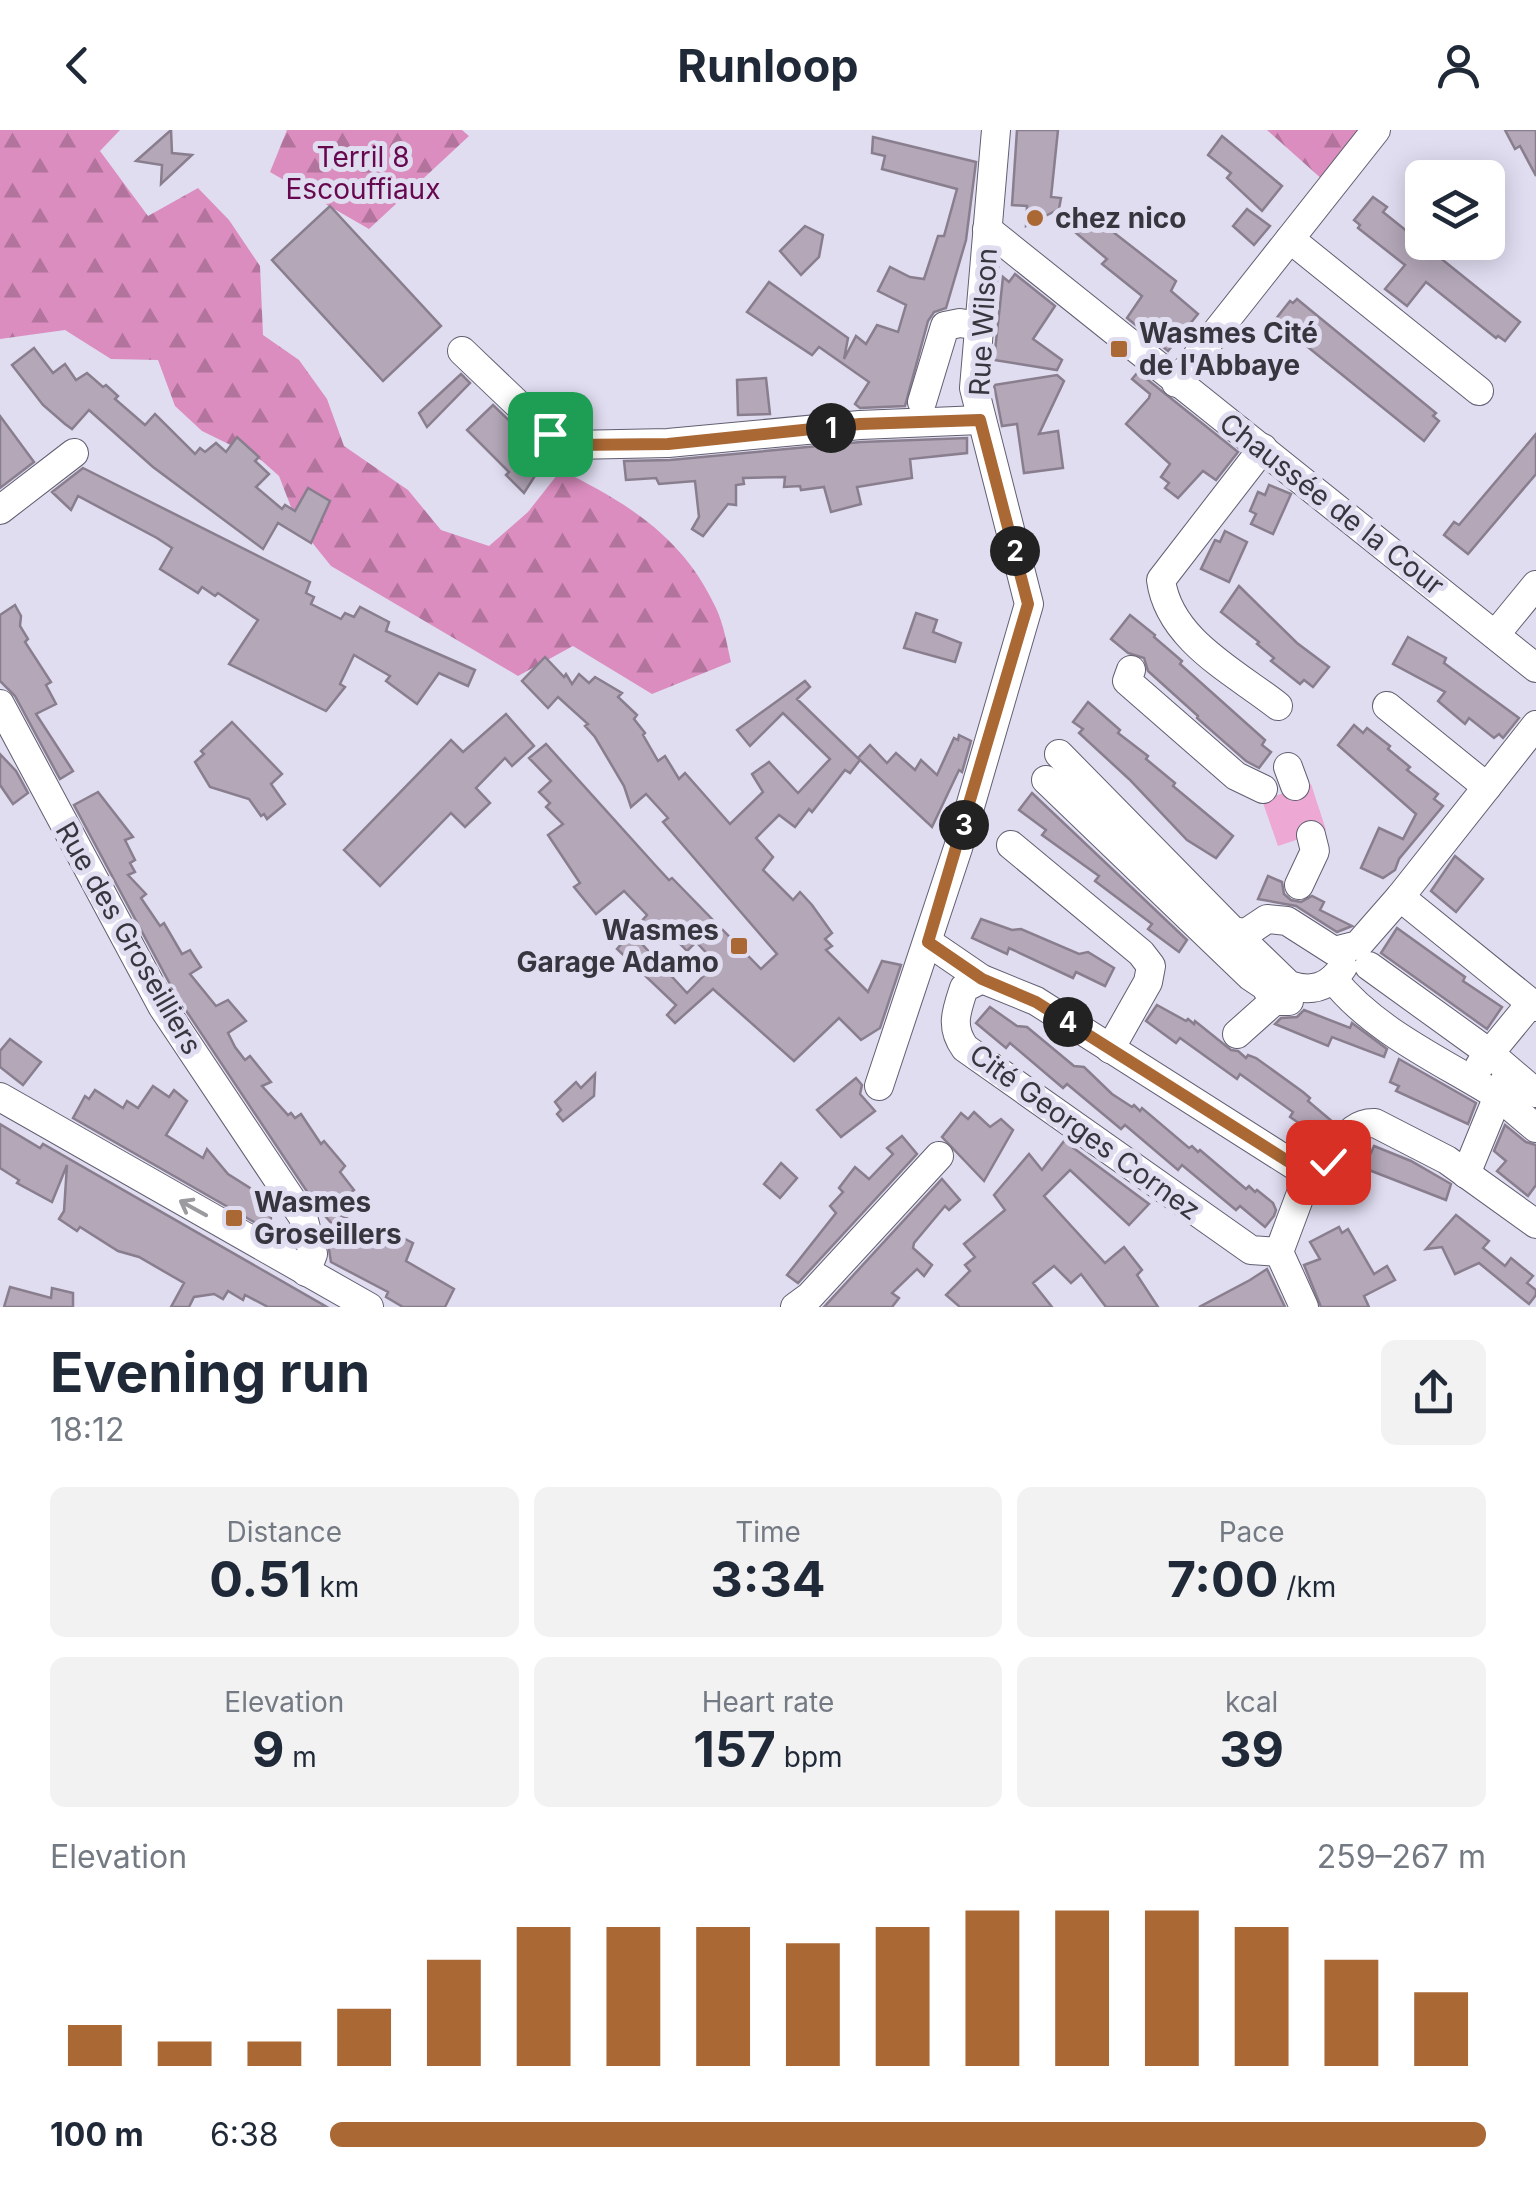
<!DOCTYPE html>
<meta charset="utf-8">
<style>
:root{--surface:#fff;--page:#f2f2f3;--text:#1f2937;--muted:#747a83;--accent:#aa6834}
body{margin:0;font-family:Inter,sans-serif;background:var(--page);color:var(--text);height:100vh;display:flex;flex-direction:column;font-size:38px;white-space:nowrap}
*{box-sizing:border-box;margin:0}
p{font-size:32px;color:var(--muted)}
.icon{flex:none;width:55px;height:55px;fill:none;stroke:currentColor;stroke-width:2;stroke-linecap:round;stroke-linejoin:round}
.map{position:relative;height:1177px;overflow:hidden}
.details{display:flex;flex-direction:column;background:var(--surface);flex:1}
.details>*{flex:none}
.buttons{position:absolute;left:1405px;top:30px;display:grid;gap:20px}
.buttons a{display:grid;place-items:center;width:100px;height:100px;border-radius:15px;background:var(--surface);box-shadow:0 5px 25px #0003;font-size:50px}
.pin{position:absolute;display:grid;place-items:center;width:85px;height:85px;color:#fff;margin:-42px;border-radius:20px;box-shadow:0 5px 15px #0006}
.km{position:absolute;width:50px;height:50px;margin:-25px;border-radius:50%;background:#222;color:#fff;font-size:28px;line-height:50px;text-align:center}
.round{display:grid;place-items:center;flex:none;width:105px;height:105px;border-radius:15px;background:var(--page)}
.headline{display:flex;align-items:center;justify-content:space-between;height:170px;padding:0 50px}
h1{font-size:55px;font-weight:700;line-height:75px}
.stats{display:grid;grid-template-columns:repeat(3,1fr);gap:15px;height:170px;padding:10px 50px}
.stats div{display:grid;align-content:center;border-radius:15px;background:var(--page);text-align:center}
.stats b{font-size:50px;font-weight:700}
.stats small{font-size:28px;font-weight:400}
.stats p{font-size:28px}
.chart{height:280px;padding:20px 50px}
.chart p{display:flex;justify-content:space-between}
.chart svg{width:100%;height:180px;margin-top:10px;stroke:var(--accent);stroke-width:6}
ul{padding:0 50px;list-style:none;font-size:32px}
li{display:grid;grid-template-columns:160px 120px 1fr;align-items:center;height:75px}
li i{height:25px;border-radius:12px;background:var(--accent)}
header{display:flex;justify-content:space-between;align-items:center;height:130px;padding:0 50px;background:var(--surface);font-size:45px;font-weight:700}
.map>svg:first-child{display:block}
</style>
<header><svg class="icon" aria-label="back" viewBox="0 0 24 24"><path d="M15 5l-7 7 7 7"/></svg>Runloop<svg class="icon" aria-label="person" viewBox="0 0 24 24"><circle cx="12" cy="8" r="4"/><path d="M4 21q1-7 8-7t8 7"/></svg></header>
<div class="map">
<svg width="1536" height="1177" viewBox="0 0 1536 1177">
<defs>
<pattern id="forest-firs" width="22" height="20" patternUnits="userSpaceOnUse" patternTransform="scale(2.5)"><rect width="22" height="20" fill="#db8dbf"/><path d="M5 1l3.5 6h-7zM16 11l3.5 6h-7z" fill="#b2749d"/></pattern>
</defs>
<rect width="100%" height="100%" fill="#e0ddf1"/>
<!-- forest -->
<g fill="url(#forest-firs)">
<path d="M0,0h120l-20,21 48,65 50,-28 31,32 31,46 3,69 36,25 28,39 17,47 64,44 33,40 48,16 39,-34 33,-42c68,34 122,67 155,138 8,17 11,37 15,54l-79,32 -79,-48 -55,30 -187,-110 -33,-41 -19,-49 -18,-16 -59,-29 -27,-25 -17,-46 -47,-1 -46,-29 -65,9z"/>
<path d="M287,0h175l7,6 -100,93 -99,-57z"/>
<path d="M1267,0h95l-39,50z"/>
</g>
<!-- pitch -->
<path fill="#eda8d3" d="M1311,654l15,46 -48,16 -16,-46z"/>
<!-- building -->
<g fill="#b3a7b8" stroke="#897e8e" stroke-width="2.5" fill-rule="evenodd">
<path d="M171,0l1,23 20,2 -31,29 1,-19 -26,-4z"/>
<path d="M1017,0h41l-7,67 10,1 -2,11 -33,17 1,-20 -15,-1z"/>
<path d="M1505,0h31v46l-16,-30 -5,3z"/>
<path d="M1222,6l60,50 -20,25 -35,-33 4,-5 -23,-18z"/>
<path d="M873,7l103,25 -10,78 -20,68 -12,4 -6,9 -23,85 -45,2 -5,-4 14,-22 -50,-35 -7,8 -65,-43 22,-30 79,56 -4,21 12,-23 10,8 11,-19 21,7 8,-27 -28,-14 12,-24 20,10 14,2 14,-43h6l13,-47 -75,-20 3,-13 -13,-3z"/>
<path d="M1373,67l14,10 -4,5 137,110 -15,19 -7,-5 -2,2 -70,-56 -19,24 -22,-17 20,-24 -47,-37 2,-3 -6,-5z"/>
<path d="M330,76l111,120 -58,55 -111,-121z"/>
<path d="M1247,79l23,17 -16,19 -21,-19z"/>
<path d="M1090,84l86,67 -5,10 27,23 -30,37 -41,-33 15,-22 -40,-32 5,-5 -32,-27z"/>
<path d="M805,96l18,9 -4,22 -18,18 -21,-24z"/>
<path d="M1015,144l40,32 -22,33 29,21 -5,10 -63,-10 9,-83 6,5z"/>
<path d="M1297,169l139,114 -3,3 6,5 -15,20 -136,-110 -4,5 -13,-11 19,-24 3,2z"/>
<path d="M34,218l19,25 12,-9 11,16 11,-7 16,14 3,-2 12,11 -3,3 30,26 10,-11 40,40 5,-6 5,4 11,-9 10,9 11,-15 22,20 -4,4 14,13 -13,13 26,22 3,-4 10,6 13,-23 22,13 -19,42 -33,-20 -15,26 -110,-82 -64,-57 -17,19 -7,-5 -22,-19 -31,-40z"/>
<path d="M1138,242l100,80 -22,28 -13,-9 -25,27 -13,-10 4,-5 -8,-6 9,-13 -44,-40 23,-26 1,-4 -18,-15z"/>
<path d="M461,244l9,9 -43,44 -8,-14z"/>
<path d="M1057,245l7,6 -25,53 19,-3 5,37 -39,5 -7,-49 -15,2 -8,-41z"/>
<path d="M766,248l4,36 -32,1 -1,-35z"/>
<path d="M493,275l54,52 -23,36 -18,-18 3,-3 -42,-42z"/>
<path d="M0,286l34,46 -34,26z"/>
<path d="M1536,304v40l-68,80 -24,-19 10,-13 5,3z"/>
<path d="M967,308v15l-57,6 2,19 -55,9 4,17 -30,8 -7,-25 -23,3 -1,-4 -16,1 1,-10 -42,1 1,6 -8,1v20l-8,-1 -25,32 -11,-7 7,-12 -4,-36 -36,3 -3,-6 -30,2 -2,-19 46,-1 191,-18z"/>
<path d="M83,338l227,114 -4,11 8,4 -3,7 30,15 4,-6 9,4 6,-10 29,15 -3,9 89,39 -7,16 -29,-13 -22,31 -31,-23 4,-5 -36,-21 -14,29 5,3 -19,24 -97,-47 29,-44 -40,-27 -3,3 -13,-9 -4,6 -38,-24 12,-21 -15,-10 -79,-42 -7,14 -19,-18z"/>
<path d="M1269,355l22,9 -18,40 -22,-10 5,-10 -6,-3 8,-19 7,3z"/>
<path d="M1225,401l22,11 -18,40 -28,-13 14,-29 5,2z"/>
<path d="M1239,456l58,57 32,24 -16,20 -9,-7 -4,4 -29,-23 3,-3 -17,-14 2,-2 -38,-30z"/>
<path d="M15,475l6,11 -1,10 8,13 -3,3 26,40 -5,3 10,19 -20,10 37,57 -13,8 -45,-83 -15,-15v-66z"/>
<path d="M916,483l21,7 -4,12 28,11 -6,19 -51,-14z"/>
<path d="M1130,485l25,20 -1,2 28,24 -2,3 85,76 -3,5 9,7 -12,16 -13,-7 -49,-43 1,-2 -50,-45 -4,-13 -16,-5 -17,-14z"/>
<path d="M1408,507l38,21 -2,5 75,55 -16,20 -4,-4 -5,4 -25,-20 -4,6 -27,-23 7,-9 -52,-28z"/>
<path d="M545,527l19,20 2,-3 6,10 7,-10 10,9 6,-6 27,16 -4,4 19,18 -3,4 11,14 -2,2 15,26 7,-5 14,23 6,-6 45,51 33,-32 -11,-18 17,-12 29,31 32,-34 -47,-46 -33,33 -13,-16 68,-49 5,6 -13,12 63,61 -10,13 -5,-3 -33,42 -3,-3 -14,18 -16,-12 -23,23 17,19 -10,13 30,30 7,-8 12,13 20,28 -7,6 7,7 -6,4 42,42 14,-31 19,4 -21,63 -19,12 -22,-22 -45,43 -81,-72 -38,34 -8,-8 9,-10 -59,-56 30,-34 -23,-24 -28,23 -22,-27 6,-4 -32,-48 15,-11 -17,-17 4,-4 -11,-11 12,-11 -22,-23 17,-14 110,122 13,14 3,-2 89,91 16,-15 -114,-132 5,-4 -22,-24 -15,13 -7,-21 -29,-49 -10,-11 3,-2 -30,-27 -10,11 -26,-27zM660,793l27,28 9,-9 20,21 -29,30 -45,-49z"/>
<path d="M1088,572l32,28 -2,3 30,23 -2,3 29,24 -2,3 60,50 -17,22 -29,-18 -58,-61 -50,-46 4,-4 -10,-7z"/>
<path d="M506,584l28,32 -22,20 -7,-8 -29,30 14,15 -25,24 -14,-14 -71,73 -36,-36 107,-110 12,12z"/>
<path d="M232,592l50,52 -11,10 14,20 -18,15 -3,-5 -3,2 -12,-17 -39,-12 -15,-25 9,-8 -3,-3z"/>
<path d="M1354,595l9,8 4,-5 23,18 -2,3 22,18 -3,3 31,24 -4,5 9,7 -44,53 -4,11 -12,8 -22,-10 18,-40 24,11 13,-25 -78,-69z"/>
<path d="M959,605l12,6 -9,31 -3,-2 -27,57 -74,-69 12,-13 17,18 9,-10 19,17 6,-10 16,15 17,-37 4,2z"/>
<path d="M0,624l16,17 12,22 -15,11 -13,-19z"/>
<path d="M98,662l35,45 -8,3 10,20 -5,3 5,9 -7,3 18,19 -5,4 19,28 4,-3 18,31 8,-4 11,17 -11,7 26,32 12,-6 18,21 -18,12 7,14 10,13 5,-4 21,26 -9,4 26,29 3,-2 4,5 6,-4 20,30 3,-3 21,25 -5,6 14,18 -25,19 68,35 4,-7 12,6 -7,18 48,28 -9,18h-42l-17,-10 2,-5 -57,-30 -4,-25 6,-12 -15,-17 -141,-211 -103,-192z"/>
<path d="M1032,663l155,147 -8,12 -31,-23 4,-5 -57,-43 4,-5 -57,-41 4,-5 -27,-20z"/>
<path d="M1455,726l28,23 -27,33 -25,-21z"/>
<path d="M1268,746l14,6 2,12 7,6 10,2 11,-6 12,6 -4,8 32,16 -15,6 -41,-26 -38,-7z"/>
<path d="M981,789l31,11 9,-1 58,25 9,-2 26,16 -9,18 -29,-14 -3,6 -64,-30 -2,6 -35,-16z"/>
<path d="M1397,798l68,49 -2,4 39,26 -15,22 -106,-76z"/>
<path d="M1157,875l29,16 2,-2 6,5 1,-3 36,29 7,1 8,7 2,-3 8,3 47,34 7,6 -2,3 26,22 -12,16 -32,-22 3,-5 -53,-38 -3,5 -57,-41 -4,5 -30,-22z"/>
<path d="M990,877l27,19 10,1 47,39 10,1 28,27 20,13 2,-2 6,6 2,-3 47,40 3,-2 6,6 2,-2 46,39 3,-3 6,6 2,-2 16,13 3,7 -2,6 -9,11 -25,-21 -4,4 -54,-45 -4,5 -53,-45 -4,4 -54,-45 -4,4 -53,-45 -4,5 -30,-25z"/>
<path d="M1304,880l46,18 2,-5 35,26 -3,8 -52,-20 -4,9 -53,-22 6,-6 16,-1z"/>
<path d="M10,909l31,23 -18,23 -23,-18v-16z"/>
<path d="M1399,929l77,44 -8,21 -72,-33 3,-5 -9,-4z"/>
<path d="M595,944l-1,22 -31,25 -6,-7 4,-4 -6,-8 21,-20 5,6z"/>
<path d="M856,948l6,7 -2,9 15,17 -34,26 -24,-27z"/>
<path d="M153,956l16,11 5,-7 13,11 -21,34 37,23 4,-9 21,25 33,21 10,23 -3,12 -195,-112 12,-22 4,3 6,-9 28,18 4,-7 11,7z"/>
<path d="M974,982l16,15 11,-8 12,11 -29,51 -42,-44 19,-24 7,6z"/>
<path d="M0,994l40,24 3,-4 284,163h-59l-23,-12 -2,5 -15,-9 -5,8 -9,-5 -20,3 -5,10h-18l13,-24 -45,-26 -21,-6 -38,-24 -3,4 -18,-12 5,-8 3,-46 -15,37 -35,-19 2,-3 -19,-12z"/>
<path d="M1505,995l21,17 10,3v40l-8,11 -31,-25 9,-10 -12,-10z"/>
<path d="M902,1006l15,18 -119,129 -11,-8 49,-62 -6,-7 13,-14 -4,-4 16,-21 14,12 24,-25 -6,-6z"/>
<path d="M1064,1011l85,63 -20,21 -59,-55 -26,26 61,67 19,-16 18,23 -5,5 21,32h-52l-25,-33 -10,9 -17,-17 -21,17 19,24h-92l-14,-12 24,-24 -5,-6 10,-8 -11,-13 41,-34 -11,-15 35,-41 13,16z"/>
<path d="M1374,1016l37,15 40,23 -5,16 -95,-37 7,-13 12,5z"/>
<path d="M781,1033l16,15 -17,20 -16,-14z"/>
<path d="M942,1049l18,21 -11,10 -4,-4 -31,37 -1,5 19,17 -8,11 -7,-7 -25,24 7,5 -7,9h-68z"/>
<path d="M1456,1085l33,26 -6,7 22,18 6,-8 22,18 -6,7 9,7v5l-7,9 -50,-41 -24,11 -13,-27 -16,2z"/>
<path d="M1339,1097l3,6 6,-4 26,45 13,-8 8,14 -31,16 5,11h-48l-17,-42 16,-6 -10,-17z"/>
<path d="M1267,1139l18,38h-86l51,-27z"/>
<path d="M10,1157l41,11 1,-10 21,5v14h-69z"/>
</g>
<g fill="none" stroke-linecap="round" stroke-linejoin="round">
<defs>
<g id="minor">
<path d="M987,99l549,439"/>
<path d="M1290,109l189,152"/>
<path d="M462,221l87,83 23,11 96,-2 192,-18 120,-5"/>
<path d="M1176,253l200,-253"/>
<path d="M922,272l23,-76 15,-3 19,3"/>
<path d="M1263,318l-102,132c8,60 74,92 117,126"/>
<path d="M0,380l74,-57"/>
<path d="M1495,505l41,-50"/>
<path d="M1131,540l-4,11 109,95 27,13"/>
<path d="M0,574l162,302 141,211 10,37 -7,18"/>
<path d="M1387,576l100,81"/>
<path d="M1059,624l174,177 13,2 21,-14 20,2 47,30 24,-6 42,-48 136,110"/>
<path d="M1288,637l7,19"/>
<path d="M1046,650l204,196 15,10 9,15"/>
<path d="M1011,715l130,108 10,13 -3,16 -38,67"/>
<path d="M1299,755l16,-34 -4,-16"/>
<path d="M1400,767l136,-172"/>
<path d="M1233,801l56,54c24,8 40,2 54,-18"/>
<path d="M928,812l54,37 54,22 261,166c48,7 38,-45 78,-44l72,37 89,64"/>
<path d="M1369,836l119,86 48,41"/>
<path d="M982,849l-18,9c-8,24 -14,39 1,60l286,202 28,2"/>
<path d="M1333,849c41,52 109,82 165,117l-32,78"/>
<path d="M1237,904l37,-33h15"/>
<path d="M1480,935l51,-62"/>
<path d="M1505,950l-7,16 38,32"/>
<path d="M879,956l79,-238 71,-244 -55,-216 22,-258"/>
<path d="M0,967l369,210"/>
<path d="M795,1177l15,-11 129,-140"/>
<path d="M1304,1177l-25,-55 31,-83"/>
</g>
</defs>
<!-- minor casing -->
<use href="#minor" stroke="#615f71" stroke-width="30"/>
<!-- minor -->
<use href="#minor" stroke="#fff" stroke-width="28"/>
</g>
<!-- one-way arrows -->
<defs><path id="oneway-shaft" d="M-6 0H5M1.5-3L5.5 0L1.5 3" fill="none" stroke-width="1.6" stroke-linecap="round" stroke-linejoin="round" transform="scale(2.5)"/></defs>
<use stroke="#9b9a9e" href="#oneway-shaft" transform="translate(193 1078) rotate(-151)"/>
<g fill="none" stroke-linecap="round" stroke-linejoin="round">
<defs>
<path id="route" d="M550,304l22,11 96,-1 192,-20 120,-4 48,184 -100,338 54,37 54,23 261,165h23l8,-5"/>
</defs>
<!-- route casing -->
<use href="#route" stroke="#fff" stroke-width="20"/>
<!-- route -->
<use href="#route" stroke="#aa6834" stroke-width="12"/>
</g>
<!-- markers -->
<g fill="#aa6834" stroke="#e0ddf1" stroke-width="4">
<circle cx="1035" cy="88" r="10"/>
<rect x="1109" y="209" width="20" height="20" rx="5"/>
<rect x="729" y="806" width="20" height="20" rx="5"/>
<rect x="224" y="1078" width="20" height="20" rx="5"/>
</g>
<g text-anchor="middle" stroke-width="10" stroke-linejoin="round" paint-order="stroke">
<!-- park labels -->
<g font-size="28" fill="#67084f" stroke="#e0ddf1">
<text x="363" y="37">Terril 8<tspan x="363" dy="32">Escouffiaux</tspan></text>
</g>
<!-- poi labels -->
<g font-size="28" font-weight="bold" fill="#37363e" stroke="#e0ddf1" text-anchor="start">
<text x="1055" y="98">chez nico</text>
<text x="1139" y="213">Wasmes Cité<tspan x="1139" dy="32">de l'Abbaye</tspan></text>
<text x="719" y="810" text-anchor="end">Wasmes<tspan x="719" dy="32">Garage Adamo</tspan></text>
<text x="254" y="1082">Wasmes<tspan x="254" dy="32">Groseillers</tspan></text>
</g>
<!-- street labels -->
<g font-size="28" fill="#37363e" stroke="#e0ddf1">
<text transform="translate(983 192) rotate(-87)" y="10">Rue Wilson</text>
<text transform="translate(1332 374) rotate(38)" y="10">Chaussée de la Cour</text>
<text transform="translate(129 808) rotate(60)" y="10">Rue des Groseilliers</text>
<text transform="translate(1085 1002) rotate(36)" y="10">Cité Georges Cornez</text>
</g>
</g>
</svg>
<div class="buttons">
<a><svg class="icon" aria-label="layers" viewBox="0 0 24 24"><path d="M12 4l9 5-9 5-9-5zM3 14l9 5 9-5"/></svg></a>
</div>
<div class="pin" style="left:550px;top:304px;background:#1e9e55"><svg class="icon" aria-label="arrive" viewBox="0 0 24 24"><path d="M6 21V4h12l-3 4 3 4H6"/></svg></div>
<div class="pin" style="left:1328px;top:1032px;background:#d93025"><svg class="icon" aria-label="check" viewBox="0 0 24 24"><path d="M5 12l5 5 9-10"/></svg></div>
<b class="km" style="left:831px;top:298px">1</b>
<b class="km" style="left:1015px;top:421px">2</b>
<b class="km" style="left:964px;top:695px">3</b>
<b class="km" style="left:1068px;top:892px">4</b>
</div>
<section class="details">
<div class="headline"><div><h1>Evening run</h1><p>18:12</p></div><a class="round"><svg class="icon" aria-label="share" viewBox="0 0 24 24"><path d="M12 15V3M7 8l5-5 5 5M5 13v7h14v-7"/></svg></a></div>
<div class="stats">
<div><p>Distance</p><b>0.51<small> km</small></b></div>
<div><p>Time</p><b>3:34</b></div>
<div><p>Pace</p><b>7:00<small> /km</small></b></div>
</div>
<div class="stats">
<div><p>Elevation</p><b>9<small> m</small></b></div>
<div><p>Heart rate</p><b>157<small> bpm</small></b></div>
<div><p>kcal</p><b>39</b></div>
</div>
<div class="chart"><p><span>Elevation</span>259–267 m</p>
<svg viewBox="0 0 160 44" preserveAspectRatio="none"><path d="M5 44V34M15 44V38M25 44V38M35 44V30M45 44V18M55 44V10M65 44V10M75 44V10M85 44V14M95 44V10M105 44V6M115 44V6M125 44V6M135 44V10M145 44V18M155 44V26"/></svg>
</div>
<ul>
<li><b>100 m</b>6:38<i style="width:100%"></i></li>
</ul>
</section>
